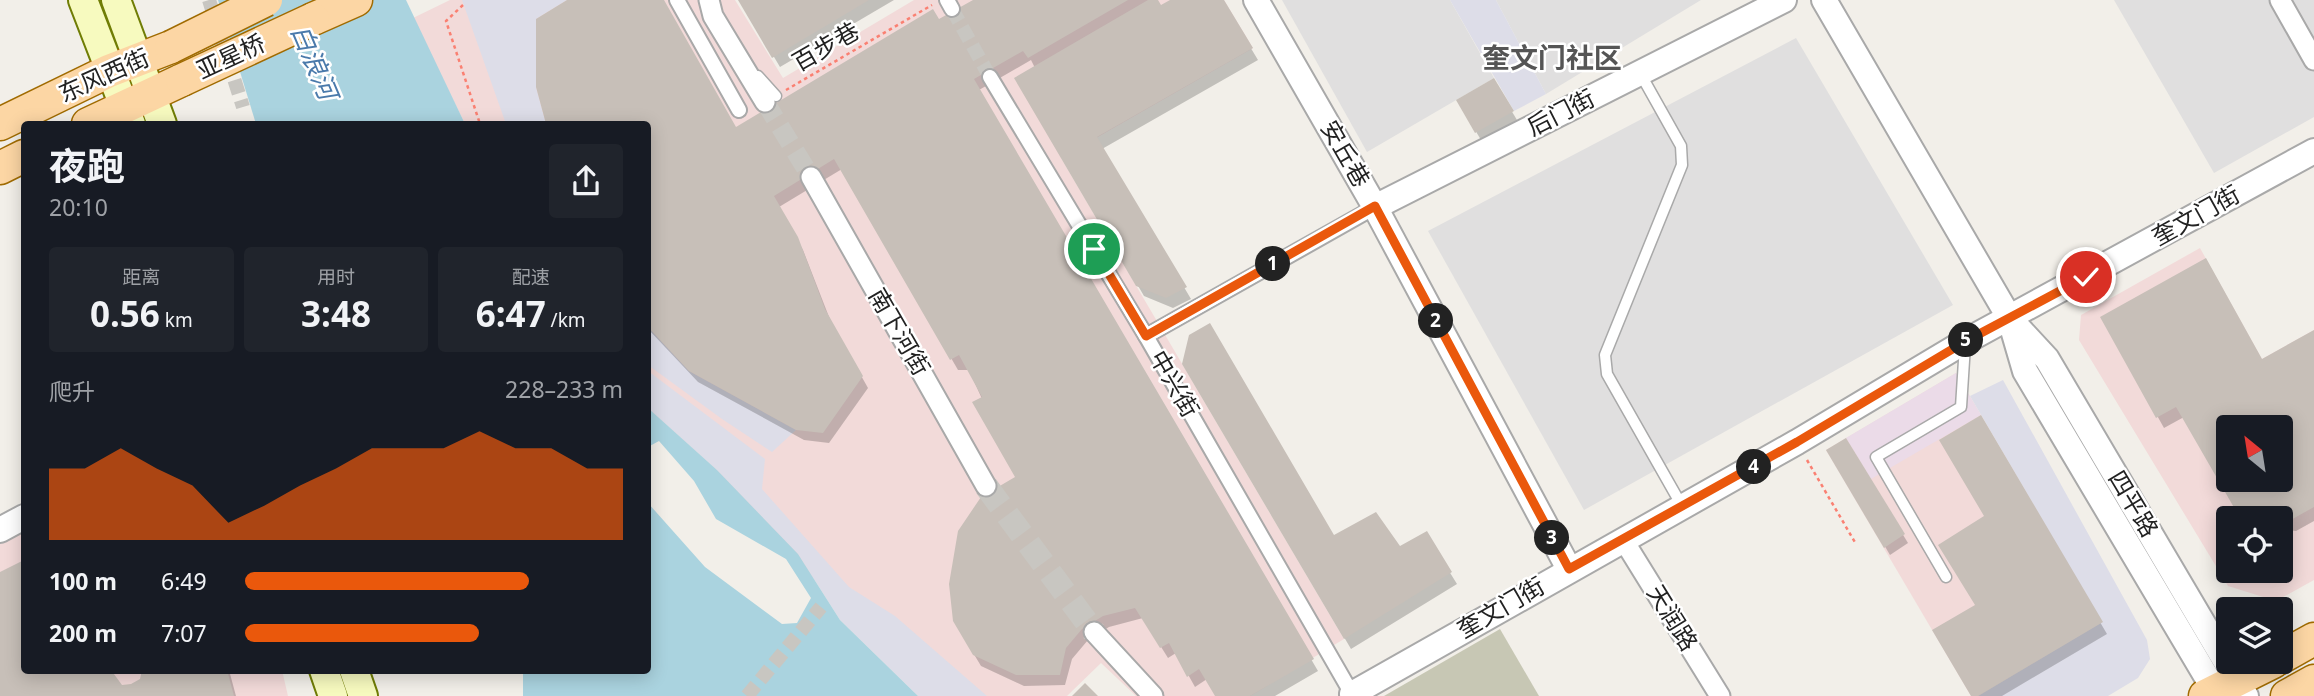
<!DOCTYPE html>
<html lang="zh">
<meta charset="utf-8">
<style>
:root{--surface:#171b24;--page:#20242c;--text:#f1f3f6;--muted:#9ea1a6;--accent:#ea580c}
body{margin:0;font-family:"Noto Sans","Noto Sans SC",sans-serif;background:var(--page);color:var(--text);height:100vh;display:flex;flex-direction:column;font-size:26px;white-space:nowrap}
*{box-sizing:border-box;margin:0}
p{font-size:23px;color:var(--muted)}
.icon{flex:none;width:38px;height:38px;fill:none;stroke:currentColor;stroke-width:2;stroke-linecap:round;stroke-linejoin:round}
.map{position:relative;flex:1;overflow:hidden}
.panel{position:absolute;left:21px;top:121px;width:630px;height:553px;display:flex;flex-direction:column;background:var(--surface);border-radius:7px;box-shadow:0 4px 18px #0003}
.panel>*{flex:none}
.needle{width:46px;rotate:330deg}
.tools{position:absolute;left:2216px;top:415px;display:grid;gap:14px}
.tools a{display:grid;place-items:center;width:77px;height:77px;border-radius:7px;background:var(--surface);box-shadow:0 4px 18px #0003;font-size:35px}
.pin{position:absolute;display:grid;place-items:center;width:60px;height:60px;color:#fff;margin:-30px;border:4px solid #fff;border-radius:50%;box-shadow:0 2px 7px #0007}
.km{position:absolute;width:35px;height:35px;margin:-18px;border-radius:50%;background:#222;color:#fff;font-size:19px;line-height:35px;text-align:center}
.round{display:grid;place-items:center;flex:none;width:74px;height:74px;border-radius:7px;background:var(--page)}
.summary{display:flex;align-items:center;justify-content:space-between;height:119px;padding:0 28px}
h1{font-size:38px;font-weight:700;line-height:52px}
.figures{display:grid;grid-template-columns:repeat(3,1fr);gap:10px;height:119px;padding:7px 28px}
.figures div{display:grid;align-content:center;border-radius:7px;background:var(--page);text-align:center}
.figures b{font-size:35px;font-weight:700}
.figures small{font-size:19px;font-weight:400}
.figures p{font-size:19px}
.chart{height:196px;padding:14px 28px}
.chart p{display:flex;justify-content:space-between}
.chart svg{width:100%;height:126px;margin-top:7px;fill:var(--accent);opacity:.7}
ul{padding:0 28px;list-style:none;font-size:23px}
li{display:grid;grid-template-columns:112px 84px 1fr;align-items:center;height:52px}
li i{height:18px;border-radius:9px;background:var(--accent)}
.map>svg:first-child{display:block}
</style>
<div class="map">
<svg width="2314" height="696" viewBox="0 0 2314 696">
<rect width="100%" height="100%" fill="#f2efe9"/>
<!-- residential -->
<g fill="#e0dfdf">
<path d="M1282,0h168l44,78 -127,74z"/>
<path d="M1496,0h205l-155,94z"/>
<path d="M2114,0h200v117l-100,56z"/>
<path d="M1796,38l157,267 -369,205 -156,-279z"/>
</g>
<!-- commercial -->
<g fill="#f2dad9" fill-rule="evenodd">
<path d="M450,0h285l48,78 131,-78h310l29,48 -192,110 283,481 -94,57h-114l-35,-33 -34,33h-149l-201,-226 -69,-62v-284h-183l-52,-106z"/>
<path d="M2200,248l62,111 52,-29v250l-38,21 -48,-15 -149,-246 2,-25zM2228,427h52v53h-52zM2228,518h52v52h-52z"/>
<path d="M1956,373l147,249 -125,74h-7l-145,-246z"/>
<path d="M24,527v143h258l6,26h-288v-157z"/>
</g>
<!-- industrial -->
<path fill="#ebdbe8" d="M1956,373l25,42 -110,64 -25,-41z"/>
<!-- construction -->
<path fill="#c7c7b4" d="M1500,629l39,67h-155z"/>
<!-- plaza -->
<g fill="#dddde8">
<path d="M462,0h105l-31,19v68l10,37h-40z"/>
<path d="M1450,0h46l50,94 -32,17z"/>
<path d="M648,327l41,44 107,59 -24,22 -50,-33 -74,-54z"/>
<path d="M648,371l117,88 -3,30 87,98 46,29 92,80h-69l-78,-76 -42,-66 -81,-84 -69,-62z"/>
<path d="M2003,380l144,260 3,19 -12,19 -30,18h-130l124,-74 -132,-226z"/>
</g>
<!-- water -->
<g fill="#aad3df">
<path d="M218,0h188l59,124h-209z"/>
<path d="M648,408l69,62 81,84 42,66 78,76h-395v-26h125v-167l57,64 77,57 15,-1 14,-25 -25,-39 -70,-40 -22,-38 -35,-40 -11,6z"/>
</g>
<!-- shadow -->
<g fill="#0003" fill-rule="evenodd">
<path d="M571,0h91l73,129 241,-129h179l6,8 12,-8h49l36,60 -156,89 89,150 -18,9 -29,-12 -127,-217 18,-11 -4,-8 -52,30 339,581 -43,25h-58l-10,-17 -12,8 -19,-34 -8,5 -25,-40 -34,9 -21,13 -16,19 -7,26 -41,1 -43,-20 -27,-45 63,-144 -48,-107h-11l-116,-201 -63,38 24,43 28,72 37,66 -39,55 -25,-3 -106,-58 -50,-53v-205h-100l-10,-37z"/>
<path d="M740,0h154l-114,67z"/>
<path d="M1493,80l24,40 -36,20 -23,-39z"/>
<path d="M2102,317l160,44 52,-29v189l-18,10 -16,-2v-11h-38l-58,-101 -20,11zM2228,427h52v53h-52z"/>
<path d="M1184,364l149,173 66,12 27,-15 31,50 -106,65z"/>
<path d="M1980,417l127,217 -105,62h-29l14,-179z"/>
<path d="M1846,441l62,102 -18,12 -61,-104z"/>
<path d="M24,561v109l97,17 11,-1 10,-6 2,-10h85l7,26h-236v-123z"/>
</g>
<!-- building -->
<g fill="#c7bfb8" fill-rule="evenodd">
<path d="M567,0h97l72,127 197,-118 6,10 34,-19h155l-100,58 -5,-7 -49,28 340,580 -64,37h-35l-16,-27 -12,8 -18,-34 -9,5 -25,-40 -32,8 -21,13 -16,19 -6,27h-44l-43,-20 -20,-34 -4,-37 9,-53 23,-34 34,-20 -43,-75 10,-5 -23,-42 -9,5 -116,-201 -60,37 24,41 27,72 38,67 -40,57 -27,-3 -107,-59 -41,-44v-203h-102l-10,-37v-68z"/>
<path d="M738,0h131l-97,58z"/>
<path d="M1148,0h10l3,5 9,-5h54l29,48 -156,89 90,150 -21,11 -30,-12 -122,-208z"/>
<path d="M1494,78l20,33 -39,22 -19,-33z"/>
<path d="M2206,258l56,101 52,-29v177l-25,14 -12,-4 -21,1 -20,-7 -60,-104 -20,11 -56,-101zM2228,427h52v53h-52z"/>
<path d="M1210,323l124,212 42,-23 24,34 27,-15 25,41 -108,67 -162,-275 7,-29z"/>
<path d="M1981,415l122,207 -125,74h-7l-39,-66 43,-25 -37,-60 46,-29 -45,-76z"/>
<path d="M1846,438l59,96 -21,14 -58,-98z"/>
<path d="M24,560v110h87l11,15 9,-1 9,-5 2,-9h85l7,26h-234v-124z"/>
<path d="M1085,683l13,13h-26z"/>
</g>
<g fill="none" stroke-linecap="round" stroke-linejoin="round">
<!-- pedestrian-tunnel -->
<g stroke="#c8c6c1" stroke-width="14" stroke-dasharray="14 7" stroke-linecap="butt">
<path d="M209,0l34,107"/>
<path d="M952,9l38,68"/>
<path d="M747,696l74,-89"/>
</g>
<!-- minor-tunnel -->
<path stroke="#c8c6c1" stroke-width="19" stroke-dasharray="19 10" stroke-linecap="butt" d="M765,102l46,75"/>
<!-- tertiary-tunnel -->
<path stroke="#c8c6c1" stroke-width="24" stroke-dasharray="24 12" stroke-linecap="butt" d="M986,486l108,146"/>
<defs>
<g id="service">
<path d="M1640,73l41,73 1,19 -77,190 2,19 75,132"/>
<path d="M758,76l18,20"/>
<path d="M1946,577l-70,-120 85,-50 4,-62"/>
</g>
<g id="pedestrian">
<path d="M677,0l62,110"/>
<path d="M947,0l5,9"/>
<path d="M990,77l156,259 206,358 -4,2"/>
<path d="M1146,336l229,-129"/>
</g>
<g id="minor">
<path d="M709,0l4,16 52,86"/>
<path d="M2280,0l34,60"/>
<path d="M811,177l175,309"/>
<path d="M1624,541l96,155"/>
<path d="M1094,632l59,64"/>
</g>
<g id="tertiary">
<path d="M1256,0l119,207 194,362"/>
<path d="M1824,0l186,319 37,40 199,337"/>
<path d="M1375,207l409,-207"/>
<path d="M2011,323l14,48 190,320 11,5"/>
<path d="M0,530l24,-13"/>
<path d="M1352,694l445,-252 169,-101 348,-190"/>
</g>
<g id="secondary">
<path d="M83,0l48,124"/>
<path d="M116,0l46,124"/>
<path d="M324,670l9,26"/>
<path d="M354,670l9,26"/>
</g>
<g id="primary">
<path d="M313,19l43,-19"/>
<path d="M0,124l109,-53 62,-24"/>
<path d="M88,124l94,-44"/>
<path d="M0,168l24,-12"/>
<path d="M2280,658l34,-19"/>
<path d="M2205,696l68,-34"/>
<path d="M2287,696l27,-15"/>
</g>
</defs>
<!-- service casing -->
<use href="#service" stroke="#a9a9a9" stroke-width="13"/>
<!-- pedestrian casing -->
<use href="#pedestrian" stroke="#a9a9a9" stroke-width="18"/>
<!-- minor casing -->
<use href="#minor" stroke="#a9a9a9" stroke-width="23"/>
<!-- tertiary casing -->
<use href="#tertiary" stroke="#a9a9a9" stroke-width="28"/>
<!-- secondary casing -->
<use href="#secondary" stroke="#707d05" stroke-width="32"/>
<!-- primary casing -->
<use href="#primary" stroke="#a06b00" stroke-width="35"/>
<!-- path -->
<g stroke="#fa8072" stroke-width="2.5" stroke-dasharray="3.5 3.5" stroke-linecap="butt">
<path d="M463,5l-17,16 34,103"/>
<path d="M786,90l146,-85"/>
<path d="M1807,460l49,84"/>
</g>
<!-- service -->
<use href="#service" stroke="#fff" stroke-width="10"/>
<!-- pedestrian -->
<use href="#pedestrian" stroke="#fff" stroke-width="14"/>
<!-- minor -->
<use href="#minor" stroke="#fff" stroke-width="19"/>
<!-- tertiary -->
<use href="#tertiary" stroke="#fff" stroke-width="24"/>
<!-- secondary -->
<use href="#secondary" stroke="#f7fabf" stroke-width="28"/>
<!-- primary -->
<use href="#primary" stroke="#fcd6a4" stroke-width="32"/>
<defs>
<g id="primary-bridge">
<path d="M171,47l95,-47"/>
<path d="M182,80l131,-61"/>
</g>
</defs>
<!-- primary-bridge casing -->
<use href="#primary-bridge" stroke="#a06b00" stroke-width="35" stroke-linecap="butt"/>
<!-- primary-bridge -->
<use href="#primary-bridge" stroke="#fcd6a4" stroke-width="32"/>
</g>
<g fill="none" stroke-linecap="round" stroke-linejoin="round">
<defs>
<path id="route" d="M1094,249l52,87 229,-130 194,363 228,-127 169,-101 120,-64"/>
</defs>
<!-- route casing -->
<use href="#route" stroke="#fff" stroke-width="14"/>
<!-- route -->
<use href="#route" stroke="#ea580c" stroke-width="9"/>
</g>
<g text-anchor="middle" stroke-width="5" stroke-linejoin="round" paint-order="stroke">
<!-- street labels -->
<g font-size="24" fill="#222" stroke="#fff">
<text transform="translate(826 47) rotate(-30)" y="8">百步巷</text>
<text transform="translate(231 57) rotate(-25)" y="8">亚星桥</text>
<text transform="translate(104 76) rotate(-24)" y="8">东风西街</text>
<text transform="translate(1561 113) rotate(-27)" y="8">后门街</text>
<text transform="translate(1345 154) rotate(60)" y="8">安丘巷</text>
<text transform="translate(2196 216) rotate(-29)" y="8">奎文门街</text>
<text transform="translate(899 332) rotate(60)" y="8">南下河街</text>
<text transform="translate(1174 384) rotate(60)" y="8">中兴街</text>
<text transform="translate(2133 504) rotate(59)" y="8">四平路</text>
<text transform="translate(1501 608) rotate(-30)" y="8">奎文门街</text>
<text transform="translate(1672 618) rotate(58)" y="8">天润路</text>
</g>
<!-- water labels -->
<g font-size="26" font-style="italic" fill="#4a7aab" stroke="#fff">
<text transform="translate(314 62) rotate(67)" y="9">白浪河</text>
</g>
<!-- quarter labels -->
<g font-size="28" font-weight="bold" fill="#555" stroke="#fff">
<text x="1552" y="68">奎文门社区</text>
</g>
</g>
</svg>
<div class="tools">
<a><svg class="needle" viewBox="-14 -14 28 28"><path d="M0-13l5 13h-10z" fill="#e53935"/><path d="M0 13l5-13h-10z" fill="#9ea1a6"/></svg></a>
<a><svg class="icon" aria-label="locate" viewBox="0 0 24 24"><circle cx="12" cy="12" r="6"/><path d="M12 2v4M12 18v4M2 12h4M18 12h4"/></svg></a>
<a><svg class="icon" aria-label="layers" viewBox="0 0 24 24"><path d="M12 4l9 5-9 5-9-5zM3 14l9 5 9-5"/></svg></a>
</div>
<div class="pin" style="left:1094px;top:249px;background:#1e9e55"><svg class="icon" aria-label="arrive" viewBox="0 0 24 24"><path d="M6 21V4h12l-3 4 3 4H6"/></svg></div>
<div class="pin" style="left:2086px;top:277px;background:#d93025"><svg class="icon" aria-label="check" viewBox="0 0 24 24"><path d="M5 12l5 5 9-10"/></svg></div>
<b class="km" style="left:1273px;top:264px">1</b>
<b class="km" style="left:1436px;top:321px">2</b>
<b class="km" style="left:1552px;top:538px">3</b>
<b class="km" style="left:1754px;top:467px">4</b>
<b class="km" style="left:1966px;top:340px">5</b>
<section class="panel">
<div class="summary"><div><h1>夜跑</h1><p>20:10</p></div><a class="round"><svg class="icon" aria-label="share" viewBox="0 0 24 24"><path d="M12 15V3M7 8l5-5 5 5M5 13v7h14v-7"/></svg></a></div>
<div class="figures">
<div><p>距离</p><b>0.56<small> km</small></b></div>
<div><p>用时</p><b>3:48</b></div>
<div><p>配速</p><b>6:47<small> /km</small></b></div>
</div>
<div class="chart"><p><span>爬升</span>228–233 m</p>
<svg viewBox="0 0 160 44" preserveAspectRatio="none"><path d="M0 44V19L10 19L20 12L30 19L40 25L50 38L60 32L70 25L80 19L90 12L100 12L110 12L120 6L130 12L140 12L150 19L160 19V44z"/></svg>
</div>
<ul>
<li><b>100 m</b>6:49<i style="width:75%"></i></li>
<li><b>200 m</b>7:07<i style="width:62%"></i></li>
</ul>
</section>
</div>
